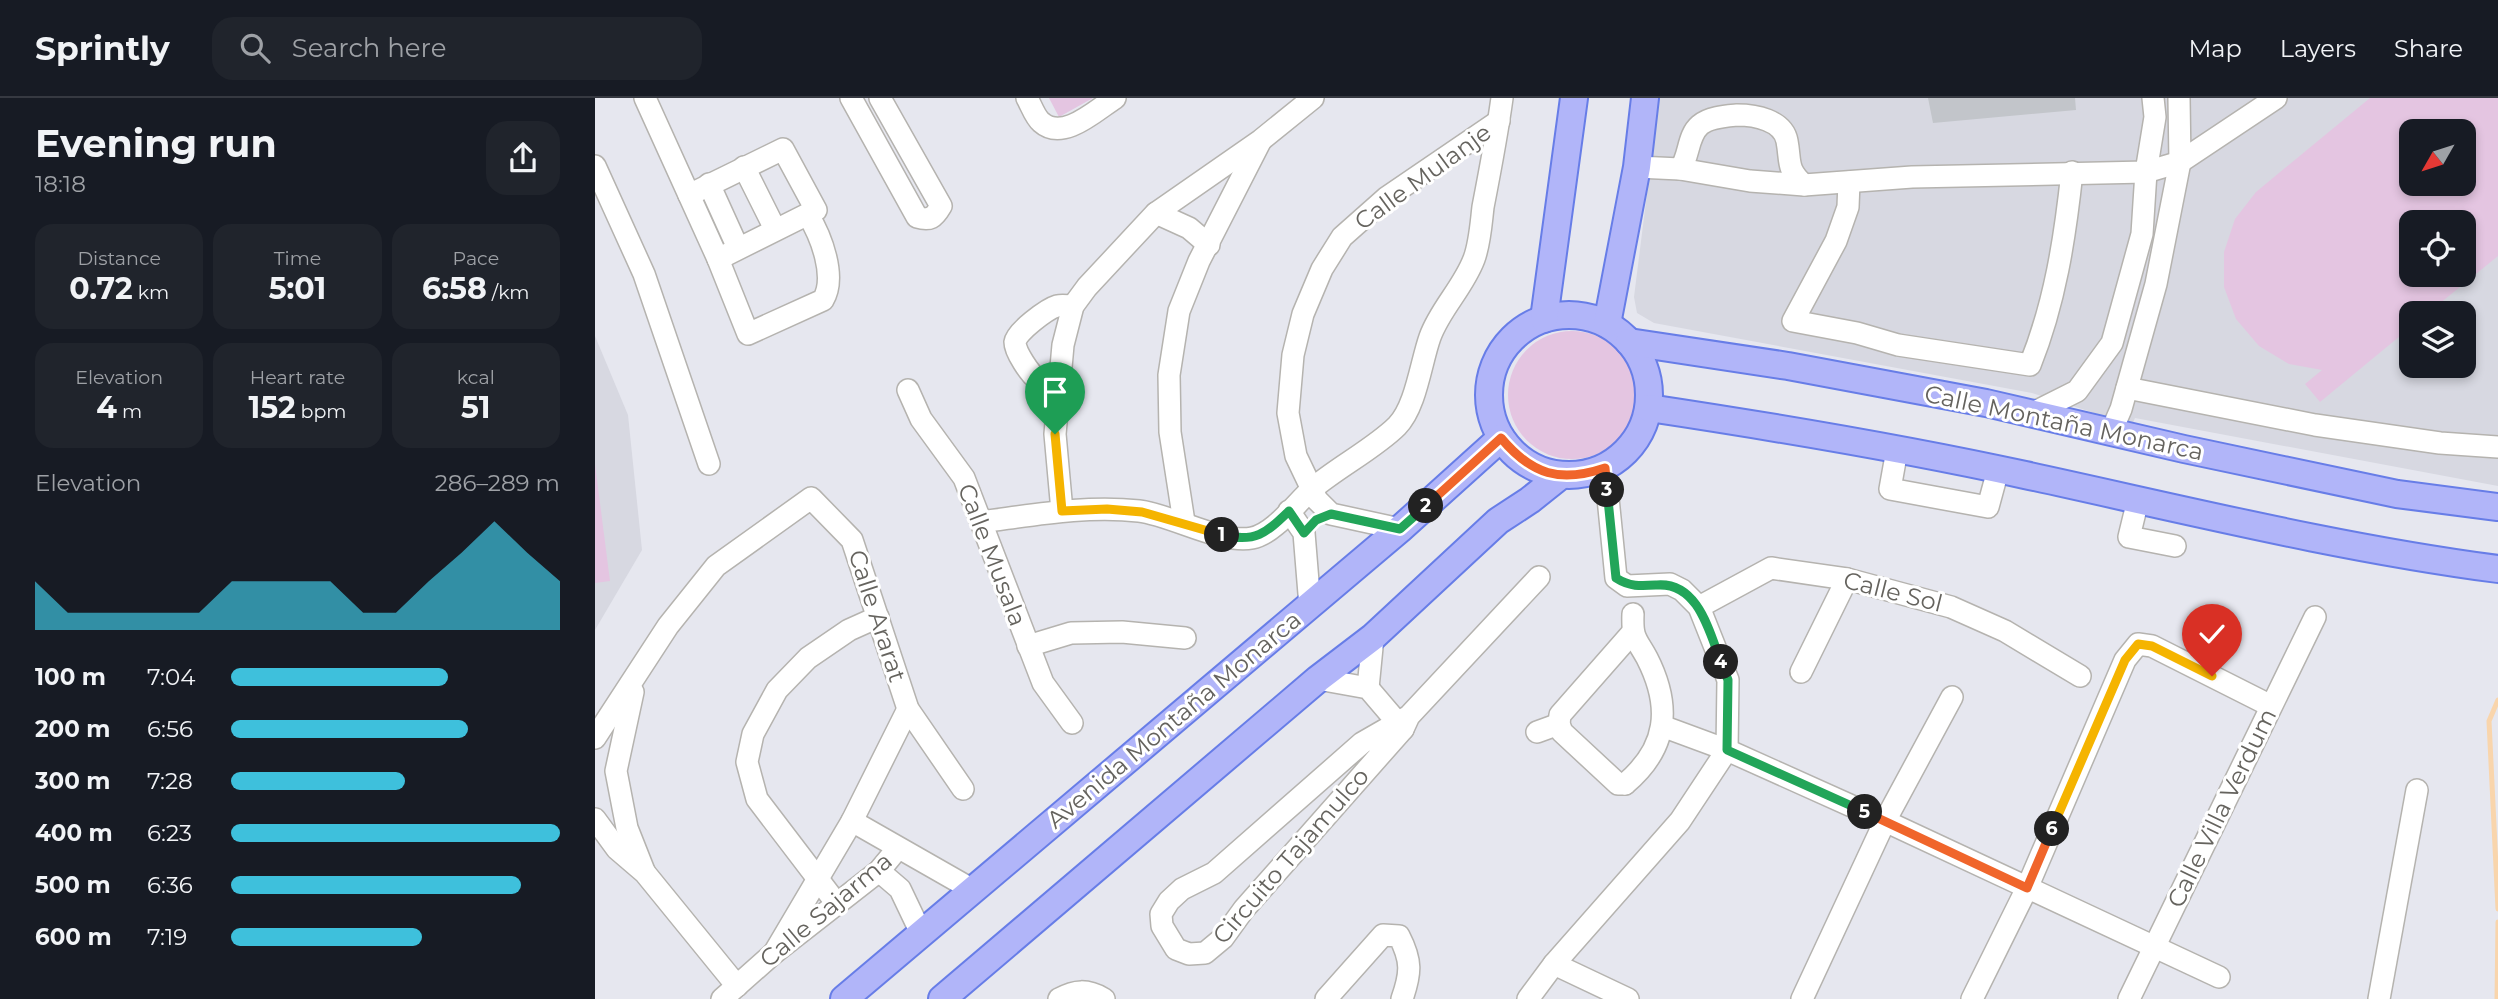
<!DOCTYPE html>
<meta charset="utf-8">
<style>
:root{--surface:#171b24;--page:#20242c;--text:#f1f3f6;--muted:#9ea1a6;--line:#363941;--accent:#3ec0dc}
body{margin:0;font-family:Montserrat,sans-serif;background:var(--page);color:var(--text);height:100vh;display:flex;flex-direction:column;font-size:26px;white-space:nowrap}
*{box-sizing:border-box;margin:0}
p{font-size:23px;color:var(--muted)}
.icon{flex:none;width:38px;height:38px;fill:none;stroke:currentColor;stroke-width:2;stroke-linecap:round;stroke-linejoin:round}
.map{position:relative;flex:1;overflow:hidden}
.sheet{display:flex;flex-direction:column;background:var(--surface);width:595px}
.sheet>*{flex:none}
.needle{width:46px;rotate:231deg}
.controls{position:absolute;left:1804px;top:21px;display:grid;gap:14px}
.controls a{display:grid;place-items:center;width:77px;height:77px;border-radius:14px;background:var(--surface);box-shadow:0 4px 10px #0003;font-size:35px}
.pin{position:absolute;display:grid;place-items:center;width:60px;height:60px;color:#fff;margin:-72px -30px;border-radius:50% 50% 50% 0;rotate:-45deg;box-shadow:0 0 7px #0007}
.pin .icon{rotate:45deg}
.km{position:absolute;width:35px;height:35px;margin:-18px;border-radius:50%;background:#222;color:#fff;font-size:19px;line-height:35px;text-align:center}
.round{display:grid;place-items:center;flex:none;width:74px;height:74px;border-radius:21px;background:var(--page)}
.summary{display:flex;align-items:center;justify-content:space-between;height:119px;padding:0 35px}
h1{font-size:38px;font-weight:700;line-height:52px}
.metrics{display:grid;grid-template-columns:repeat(3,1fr);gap:10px;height:119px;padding:7px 35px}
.metrics div{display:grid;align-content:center;border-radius:18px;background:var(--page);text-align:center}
.metrics b{font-size:30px;font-weight:700}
.metrics small{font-size:19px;font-weight:400}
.metrics p{font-size:19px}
.chart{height:196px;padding:14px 35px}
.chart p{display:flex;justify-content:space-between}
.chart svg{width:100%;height:126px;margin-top:7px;fill:var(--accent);opacity:.7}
ul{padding:0 35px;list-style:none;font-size:23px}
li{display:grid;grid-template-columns:112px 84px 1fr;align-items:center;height:52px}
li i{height:18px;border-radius:9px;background:var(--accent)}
header{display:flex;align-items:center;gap:42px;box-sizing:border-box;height:98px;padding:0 35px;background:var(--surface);border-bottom:2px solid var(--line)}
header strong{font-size:33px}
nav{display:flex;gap:38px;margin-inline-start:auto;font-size:24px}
.search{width:490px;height:63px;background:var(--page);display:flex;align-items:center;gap:18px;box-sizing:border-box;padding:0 24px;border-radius:21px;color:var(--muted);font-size:26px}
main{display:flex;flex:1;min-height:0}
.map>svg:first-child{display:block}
</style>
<header>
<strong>Sprintly</strong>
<div class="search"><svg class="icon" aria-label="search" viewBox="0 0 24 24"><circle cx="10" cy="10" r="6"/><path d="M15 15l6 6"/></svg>Search here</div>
<nav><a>Map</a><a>Layers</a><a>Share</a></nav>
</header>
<main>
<section class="sheet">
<div class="summary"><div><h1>Evening run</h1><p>18:18</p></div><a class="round"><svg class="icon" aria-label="share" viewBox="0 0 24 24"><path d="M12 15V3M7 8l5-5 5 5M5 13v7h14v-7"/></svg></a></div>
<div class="metrics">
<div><p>Distance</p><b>0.72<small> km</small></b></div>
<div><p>Time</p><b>5:01</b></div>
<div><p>Pace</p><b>6:58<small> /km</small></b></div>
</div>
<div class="metrics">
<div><p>Elevation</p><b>4<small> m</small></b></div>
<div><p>Heart rate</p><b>152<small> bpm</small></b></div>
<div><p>kcal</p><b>51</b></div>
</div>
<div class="chart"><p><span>Elevation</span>286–289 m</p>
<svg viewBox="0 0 160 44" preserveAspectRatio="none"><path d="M0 44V27L10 38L20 38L30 38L40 38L50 38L60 27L70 27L80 27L90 27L100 38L110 38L120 27L130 17L140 6L150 17L160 27V44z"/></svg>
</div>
<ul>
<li><b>100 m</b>7:04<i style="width:66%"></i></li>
<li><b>200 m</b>6:56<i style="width:72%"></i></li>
<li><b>300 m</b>7:28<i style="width:53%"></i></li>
<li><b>400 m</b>6:23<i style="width:100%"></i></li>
<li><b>500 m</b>6:36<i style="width:88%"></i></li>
<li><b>600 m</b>7:19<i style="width:58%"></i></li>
</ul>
</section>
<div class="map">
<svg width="1903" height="901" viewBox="0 0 1903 901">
<rect width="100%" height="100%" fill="#e6e7ef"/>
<!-- education -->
<g fill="#d7d8e1" fill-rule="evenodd">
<path d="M1064,0h839v388l-363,-68 -3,7 -100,-32 -378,-70 -17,-10 -3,-16zM1816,33h53v53h-53zM1816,124h53v53h-53zM1816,215h53v53h-53z"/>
<path d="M0,238l33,79 14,135 -47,80z"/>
</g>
<!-- green -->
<g fill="#e4c5e1" fill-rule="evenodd">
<path d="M454,0h44l-34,19z"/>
<path d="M1775,0h128v158l-70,57h-17v14l-91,75 -15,-18 17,-14 -33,-6 -30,-18 -23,-27 -12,-32v-35l11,-33 21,-27zM1816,33h53v53h-53zM1869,124v53h-53v-53z"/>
<circle cx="977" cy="297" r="64"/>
<path d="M0,366l15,117 -15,2z"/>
</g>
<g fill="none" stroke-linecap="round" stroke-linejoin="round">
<!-- stream -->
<g stroke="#f9d5ac" stroke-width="5">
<path d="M1903,602l-9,21 9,188"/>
<path d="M1902,901l1,-77"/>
</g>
</g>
<!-- building -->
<path fill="#c2c5ca" d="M1333,0h147l1,12 -143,13z"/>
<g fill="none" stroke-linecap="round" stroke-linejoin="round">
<defs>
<g id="minor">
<path d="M50,0l73,161 30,75 75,-34c14,-23 -2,-64 -15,-85"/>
<path d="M256,0l66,119c13,4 17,1 24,-11l-61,-108"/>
<path d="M432,0c4,7 8,19 14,24 22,20 55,-12 74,-24"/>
<path d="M0,68l49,108 65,190"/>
<path d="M149,69l31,62"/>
<path d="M1042,69l43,2 70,12 54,4 108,-8 234,-5 34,-10 96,-64"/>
<path d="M1085,71c10,-13 7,-33 20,-44 9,-8 26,-9 37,-10 18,0 46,5 50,26 4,21 -1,28 17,44"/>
<path d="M1254,84l-1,25 -12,34 -43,80 64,12 41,12 132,20c25,-62 35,-127 42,-193"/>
<path d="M114,86l29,64"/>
<path d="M94,97l94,-46 33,61 -98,49"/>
<path d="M561,115l33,15 20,17"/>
<path d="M464,288c-7,-1 -15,-2 -21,-6 -8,-6 -23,-28 -23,-38 1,-10 32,-33 42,-36 5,-1 11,0 16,0"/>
<path d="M1532,290l188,37 125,18 58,4"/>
<path d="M313,292l13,29 43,59 79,205 29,40"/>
<path d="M1436,316l46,-23 35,-48 30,-109 4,-62 9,-55 -2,-19"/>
<path d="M1516,334l10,-23 35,-125 24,-122 -1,-64"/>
<path d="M1302,352l-7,39 98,18 10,-37"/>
<path d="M1543,402l-9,37 46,9"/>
<path d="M467,413l-7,-77 8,-89 10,-39 14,-19 69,-74 105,-73 52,-42"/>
<path d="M694,413l15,22 6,73"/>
<path d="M386,424c53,-7 105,-17 158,-11 33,4 82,33 113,27 22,-4 44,-35 60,-49 26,-22 63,-41 85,-63 19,-19 24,-64 33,-89 10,-28 33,-49 44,-78 6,-16 7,-35 9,-52 7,-36 14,-72 19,-109"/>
<path d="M589,424l-14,-90 -1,-57 10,-64 20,-50 61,-119"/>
<path d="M805,431l-69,-15 -14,-14 -21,-44 -8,-43 5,-58 10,-41 19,-45 20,-32 44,-39 113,-77"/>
<path d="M1104,509l72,-39 76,11 104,28 54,24 75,45"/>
<path d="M433,548l43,-13 51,-1 63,6"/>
<path d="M1206,574l46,-93"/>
<path d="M723,581l50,9 35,41"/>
<path d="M773,590l5,-51"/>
<path d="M38,594l-17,79 11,57 17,43"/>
<path d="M814,618l-47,27 -148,130 -32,16 -13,12 -8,13 1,12 14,23 13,5 16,-1 18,-15 21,-29 159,-180 6,-13 130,-139"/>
<path d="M1067,628l65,24 158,71 334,156"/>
<path d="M942,634l22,-8"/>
<path d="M0,640l73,-112 48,-60 95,-68 41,42 56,169 55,80"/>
<path d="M1030,686h-7l-56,-52 -3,-8 1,-9 72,-82"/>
<path d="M1030,686c43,-36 47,-77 22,-126 -11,-20 -15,-19 -14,-44"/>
<path d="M0,721l22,30 28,24 92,113"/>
<path d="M257,723l121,69"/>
<path d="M284,773l21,18 21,44"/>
<path d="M242,806l-80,-105 -10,-37 6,-28 24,-44 31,-32 41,-28 29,-13"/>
<path d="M179,855l78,-132 56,-112"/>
<path d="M959,866l74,35"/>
<path d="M127,901l52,-46 105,-82 19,-23"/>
<path d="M464,901c16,-9 28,-10 45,0"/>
<path d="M731,901l57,-64 16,1c13,25 12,37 3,63"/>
<path d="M933,901l26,-35 126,-143 47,-71 1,-70 -29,-73 -17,-17 -12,-6 -43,2 -11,-8 -11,-110"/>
<path d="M1207,901l83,-178 67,-124"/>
<path d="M1377,901l55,-111 98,-228 13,-16 14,2 119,60"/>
<path d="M1534,901l186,-382"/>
<path d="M1784,901l38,-209"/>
</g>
<g id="major">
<circle cx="974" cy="297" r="80"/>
<path d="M949,221l30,-221"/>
<path d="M1012,226l30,-157 8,-69"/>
<path d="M1034,244l159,24 198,37 198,46 213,45 101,13"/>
<path d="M1054,310c126,19 252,40 376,67 157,34 313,73 473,94"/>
<path d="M249,901l556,-470 101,-91"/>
<path d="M347,901l376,-320 55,-42 125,-116 32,-21 30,-24"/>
</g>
</defs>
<!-- minor casing -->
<use href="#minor" stroke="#b5b3af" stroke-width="24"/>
<!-- major casing -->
<use href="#major" stroke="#677de7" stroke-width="30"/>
<!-- minor -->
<use href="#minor" stroke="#fff" stroke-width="21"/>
<!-- major -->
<use href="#major" stroke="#b1b5f9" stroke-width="26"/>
</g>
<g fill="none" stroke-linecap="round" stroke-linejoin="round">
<defs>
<path id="split-1" d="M460,336l7,77 45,-2 35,3 80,23"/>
<path id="split-2" d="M627,437c34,8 44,-2 67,-24l15,22 12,-13 15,-6 69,15 26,-23"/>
<path id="split-3" d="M831,408l75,-68c31,37 59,45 104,30l2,22"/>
<path id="split-4" d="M1012,392l9,88c14,9 25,8 41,7 41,-3 52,46 64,77"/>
<path id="split-5" d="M1126,564l7,18 -1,70 138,62"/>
<path id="split-6" d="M1270,714l162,76 25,-59"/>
<path id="split-7" d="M1457,731l73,-169 13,-16 14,2 60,30"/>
</defs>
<!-- split-1 casing -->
<use href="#split-1" stroke="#fff" stroke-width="14"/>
<!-- split-2 casing -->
<use href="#split-2" stroke="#fff" stroke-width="14"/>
<!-- split-3 casing -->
<use href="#split-3" stroke="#fff" stroke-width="14"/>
<!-- split-4 casing -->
<use href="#split-4" stroke="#fff" stroke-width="14"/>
<!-- split-5 casing -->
<use href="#split-5" stroke="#fff" stroke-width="14"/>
<!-- split-6 casing -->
<use href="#split-6" stroke="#fff" stroke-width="14"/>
<!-- split-7 casing -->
<use href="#split-7" stroke="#fff" stroke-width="14"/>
<!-- split-1 -->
<use href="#split-1" stroke="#f5b400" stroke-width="9"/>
<!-- split-2 -->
<use href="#split-2" stroke="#22a559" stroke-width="9"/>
<!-- split-3 -->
<use href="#split-3" stroke="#f0652b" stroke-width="9"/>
<!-- split-4 -->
<use href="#split-4" stroke="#22a559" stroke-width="9"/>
<!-- split-5 -->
<use href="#split-5" stroke="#22a559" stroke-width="9"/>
<!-- split-6 -->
<use href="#split-6" stroke="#f0652b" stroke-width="9"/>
<!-- split-7 -->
<use href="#split-7" stroke="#f5b400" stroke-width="9"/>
</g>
<g text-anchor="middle" stroke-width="6" stroke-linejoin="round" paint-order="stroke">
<!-- street labels -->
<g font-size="24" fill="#65635e" stroke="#fff">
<text transform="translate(828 79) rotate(-36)" y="8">Calle Mulanje</text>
<text transform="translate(1469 325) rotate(12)" y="8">Calle Montaña Monarca</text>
<text transform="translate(397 457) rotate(69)" y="8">Calle Musala</text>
<text transform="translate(1298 494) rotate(14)" y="8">Calle Sol</text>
<text transform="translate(282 518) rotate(72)" y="8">Calle Ararat</text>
<text transform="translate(579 622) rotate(-40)" y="8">Avenida Montaña Monarca</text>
<text transform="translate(1627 710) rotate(-64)" y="8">Calle Villa Verdum</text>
<text transform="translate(696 758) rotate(-49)" y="8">Circuito Tajamulco</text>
<text transform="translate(231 812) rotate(-40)" y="8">Calle Sajarma</text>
</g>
</g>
</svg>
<div class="controls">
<a><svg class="needle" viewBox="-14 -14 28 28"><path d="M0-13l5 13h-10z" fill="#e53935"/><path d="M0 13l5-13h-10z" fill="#9ea1a6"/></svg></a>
<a><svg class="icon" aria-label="locate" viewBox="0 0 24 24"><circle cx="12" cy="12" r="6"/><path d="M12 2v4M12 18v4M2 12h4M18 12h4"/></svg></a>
<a><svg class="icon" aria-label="layers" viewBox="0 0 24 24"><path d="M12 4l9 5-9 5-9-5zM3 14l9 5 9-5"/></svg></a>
</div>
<div class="pin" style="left:460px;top:336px;background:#1e9e55"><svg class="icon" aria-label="arrive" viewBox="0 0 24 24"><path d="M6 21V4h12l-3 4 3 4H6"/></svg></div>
<div class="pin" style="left:1617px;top:578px;background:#d93025"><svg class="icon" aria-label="check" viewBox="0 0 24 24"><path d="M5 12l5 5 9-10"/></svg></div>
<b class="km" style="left:627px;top:437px">1</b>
<b class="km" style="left:831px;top:408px">2</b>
<b class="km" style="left:1012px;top:392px">3</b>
<b class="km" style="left:1126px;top:564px">4</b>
<b class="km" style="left:1270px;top:714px">5</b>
<b class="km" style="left:1457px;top:731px">6</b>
</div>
</main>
